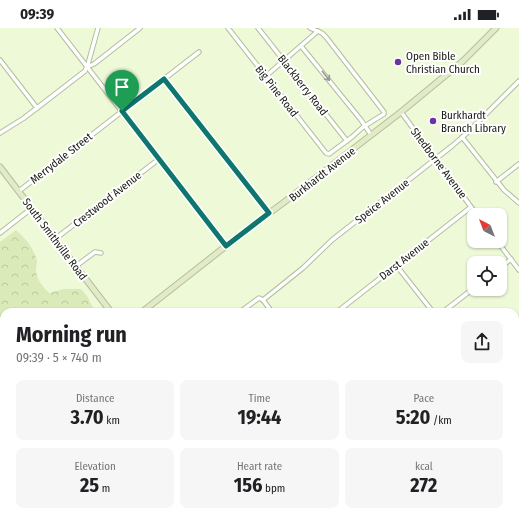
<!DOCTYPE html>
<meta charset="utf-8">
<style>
:root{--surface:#fff;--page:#f6f6f6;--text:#202124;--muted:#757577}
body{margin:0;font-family:"Fira Sans Condensed",sans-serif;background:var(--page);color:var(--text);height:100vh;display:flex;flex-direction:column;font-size:15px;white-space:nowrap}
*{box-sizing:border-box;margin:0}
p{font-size:13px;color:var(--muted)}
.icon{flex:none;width:22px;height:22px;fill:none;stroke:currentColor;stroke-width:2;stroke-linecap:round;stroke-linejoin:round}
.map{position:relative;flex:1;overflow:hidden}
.side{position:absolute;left:0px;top:280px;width:519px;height:212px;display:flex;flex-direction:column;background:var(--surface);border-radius:12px 12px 0 0;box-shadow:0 1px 3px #0004}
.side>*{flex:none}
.needle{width:26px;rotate:318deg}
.tools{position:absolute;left:467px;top:180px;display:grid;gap:8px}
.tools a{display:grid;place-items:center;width:40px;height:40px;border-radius:8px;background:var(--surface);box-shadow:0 1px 3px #0004;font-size:20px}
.pin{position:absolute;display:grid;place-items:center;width:34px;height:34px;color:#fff;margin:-41px -17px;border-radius:50% 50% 50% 0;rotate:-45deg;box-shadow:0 0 4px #0007}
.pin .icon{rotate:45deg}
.round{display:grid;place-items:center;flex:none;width:42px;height:42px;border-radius:8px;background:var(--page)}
.headline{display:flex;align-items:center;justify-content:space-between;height:68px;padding:0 16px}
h1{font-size:22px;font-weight:700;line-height:30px}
.figures{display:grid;grid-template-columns:repeat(3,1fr);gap:6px;height:68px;padding:4px 16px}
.figures div{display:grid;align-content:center;border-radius:8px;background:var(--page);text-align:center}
.figures b{font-size:20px;font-weight:700}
.figures small{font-size:11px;font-weight:400}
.figures p{font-size:11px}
.status{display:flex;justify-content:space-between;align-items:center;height:28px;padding:0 20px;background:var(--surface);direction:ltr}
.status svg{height:11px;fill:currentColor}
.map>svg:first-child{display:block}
</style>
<div class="status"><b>09:39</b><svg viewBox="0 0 49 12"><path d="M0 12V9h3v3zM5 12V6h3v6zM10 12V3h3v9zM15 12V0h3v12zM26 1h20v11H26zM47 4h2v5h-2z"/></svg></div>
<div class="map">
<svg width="519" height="492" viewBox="0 0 519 492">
<defs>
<pattern id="forest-crowns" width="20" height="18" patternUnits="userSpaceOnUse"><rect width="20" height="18" fill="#dbeab9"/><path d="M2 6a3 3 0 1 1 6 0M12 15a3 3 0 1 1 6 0" fill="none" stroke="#bbc89e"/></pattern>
</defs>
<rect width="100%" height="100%" fill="#eef9d8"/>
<!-- forest -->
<path fill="url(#forest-crowns)" d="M16,202c9,8 18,18 21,31 0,3 -1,7 -1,10 1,9 7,16 13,22l15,-4h17l6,7 8,16h-91v100l-4,2v-172z"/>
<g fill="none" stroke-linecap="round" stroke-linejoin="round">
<defs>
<g id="street">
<path d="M57,0l169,218"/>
<path d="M228,0l98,125 3,1 23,-17 11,-10 21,-13v-2l-58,-75 -4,-4 -12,-5"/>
<path d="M258,0l89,113"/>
<path d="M301,18l60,74 10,15"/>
<path d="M0,32l37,48"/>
<path d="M87,39l7,-3 46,-36"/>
<path d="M266,48l52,-45"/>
<path d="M164,51l105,134"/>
<path d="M401,84l76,103"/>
<path d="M0,105l24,-15 61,-47 3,-7 10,-36"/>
<path d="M462,109l42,53 15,13"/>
<path d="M496,154l23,-18"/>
<path d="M19,163l180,-139"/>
<path d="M0,205l32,-25"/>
<path d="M55,211l104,-80"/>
<path d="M497,213l22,29"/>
<path d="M396,237l37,47"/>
<path d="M76,238l19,-14 6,1"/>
<path d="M500,240l11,-9"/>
<path d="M263,272l40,-32 29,-28 120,-94 14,-12 53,-53"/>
<path d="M263,272l9,12"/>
<path d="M240,284l19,-14 4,2"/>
<path d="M337,284l134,-105"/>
<path d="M443,284l31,-24"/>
<path d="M515,303l4,-3"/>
<path d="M515,377l4,-3"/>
<path d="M515,389l4,5"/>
<path d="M0,394l4,-3"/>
<path d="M515,450l4,-3"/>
<path d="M0,452l4,4"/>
<path d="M431,488l3,4"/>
<path d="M73,492l5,-4"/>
<path d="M272,492l6,-4"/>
<path d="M367,492l5,-4"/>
<path d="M461,492l5,-4"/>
</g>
<g id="secondary">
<path d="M0,139l111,145"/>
<path d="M142,284l107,-84 34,-25 118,-91 62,-51 33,-33"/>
<path d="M267,488l3,4"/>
<path d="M175,492l5,-4"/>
</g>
</defs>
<!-- street casing -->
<use href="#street" stroke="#b4be9f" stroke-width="5.5"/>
<!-- secondary casing -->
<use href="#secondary" stroke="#b4be9f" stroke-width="7"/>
<!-- street -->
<use href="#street" stroke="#fff" stroke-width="3.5"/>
<!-- secondary -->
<use href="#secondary" stroke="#e2ebc6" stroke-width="5"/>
</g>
<!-- one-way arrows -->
<defs><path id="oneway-shaft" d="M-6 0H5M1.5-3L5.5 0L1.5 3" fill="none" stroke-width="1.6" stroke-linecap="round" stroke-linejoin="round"/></defs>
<use stroke="#969893" href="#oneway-shaft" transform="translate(326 48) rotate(52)"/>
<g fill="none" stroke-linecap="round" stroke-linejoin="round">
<defs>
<path id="route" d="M164,51l105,134 -43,33 -104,-135z"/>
</defs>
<!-- route casing -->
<use href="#route" stroke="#fff" stroke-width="8"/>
<!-- route -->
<use href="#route" stroke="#0f766e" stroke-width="5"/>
</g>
<!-- markers -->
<g fill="#6b32a8" stroke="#fff" stroke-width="1.5">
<circle cx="398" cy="34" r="4"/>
<circle cx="433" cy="93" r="4"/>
</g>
<g text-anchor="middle" stroke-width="4" stroke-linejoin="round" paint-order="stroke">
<!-- poi labels -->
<g font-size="11" fill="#16190e" stroke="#fff" text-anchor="start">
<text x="406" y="32">Open Bible<tspan x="406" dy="13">Christian Church</tspan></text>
<text x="441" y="91">Burkhardt<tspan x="441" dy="13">Branch Library</tspan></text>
</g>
<!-- street labels -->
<g font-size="11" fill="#16190e" stroke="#fff">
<text transform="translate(303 57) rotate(52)" y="4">Blackberry Road</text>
<text transform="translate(277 63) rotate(52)" y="4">Big Pine Road</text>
<text transform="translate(61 130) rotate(-38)" y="4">Merrydale Street</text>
<text transform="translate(439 135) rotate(53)" y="4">Shedborne Avenue</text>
<text transform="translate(322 146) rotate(-38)" y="4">Burkhardt Avenue</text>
<text transform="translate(107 171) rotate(-38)" y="4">Crestwood Avenue</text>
<text transform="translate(382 173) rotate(-38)" y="4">Speice Avenue</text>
<text transform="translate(55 211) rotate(53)" y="4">South Smithville Road</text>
<text transform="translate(404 231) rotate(-38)" y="4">Darst Avenue</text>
</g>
</g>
</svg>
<div class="tools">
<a><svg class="needle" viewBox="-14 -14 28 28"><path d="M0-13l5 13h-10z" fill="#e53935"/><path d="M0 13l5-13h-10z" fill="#757577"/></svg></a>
<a><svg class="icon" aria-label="locate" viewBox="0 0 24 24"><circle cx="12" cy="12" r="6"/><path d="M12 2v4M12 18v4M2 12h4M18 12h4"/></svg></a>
</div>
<div class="pin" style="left:122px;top:83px;background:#1e9e55"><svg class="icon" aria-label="arrive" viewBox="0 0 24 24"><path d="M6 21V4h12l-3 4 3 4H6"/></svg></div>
<section class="side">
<div class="headline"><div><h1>Morning run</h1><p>09:39 · 5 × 740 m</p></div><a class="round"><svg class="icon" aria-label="share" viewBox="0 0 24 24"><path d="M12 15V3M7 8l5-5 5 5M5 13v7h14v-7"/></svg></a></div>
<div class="figures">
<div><p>Distance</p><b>3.70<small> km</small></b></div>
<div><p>Time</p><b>19:44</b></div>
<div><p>Pace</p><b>5:20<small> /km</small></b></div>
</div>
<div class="figures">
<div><p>Elevation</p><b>25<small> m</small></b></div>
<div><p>Heart rate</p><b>156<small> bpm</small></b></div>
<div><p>kcal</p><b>272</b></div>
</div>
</section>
</div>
